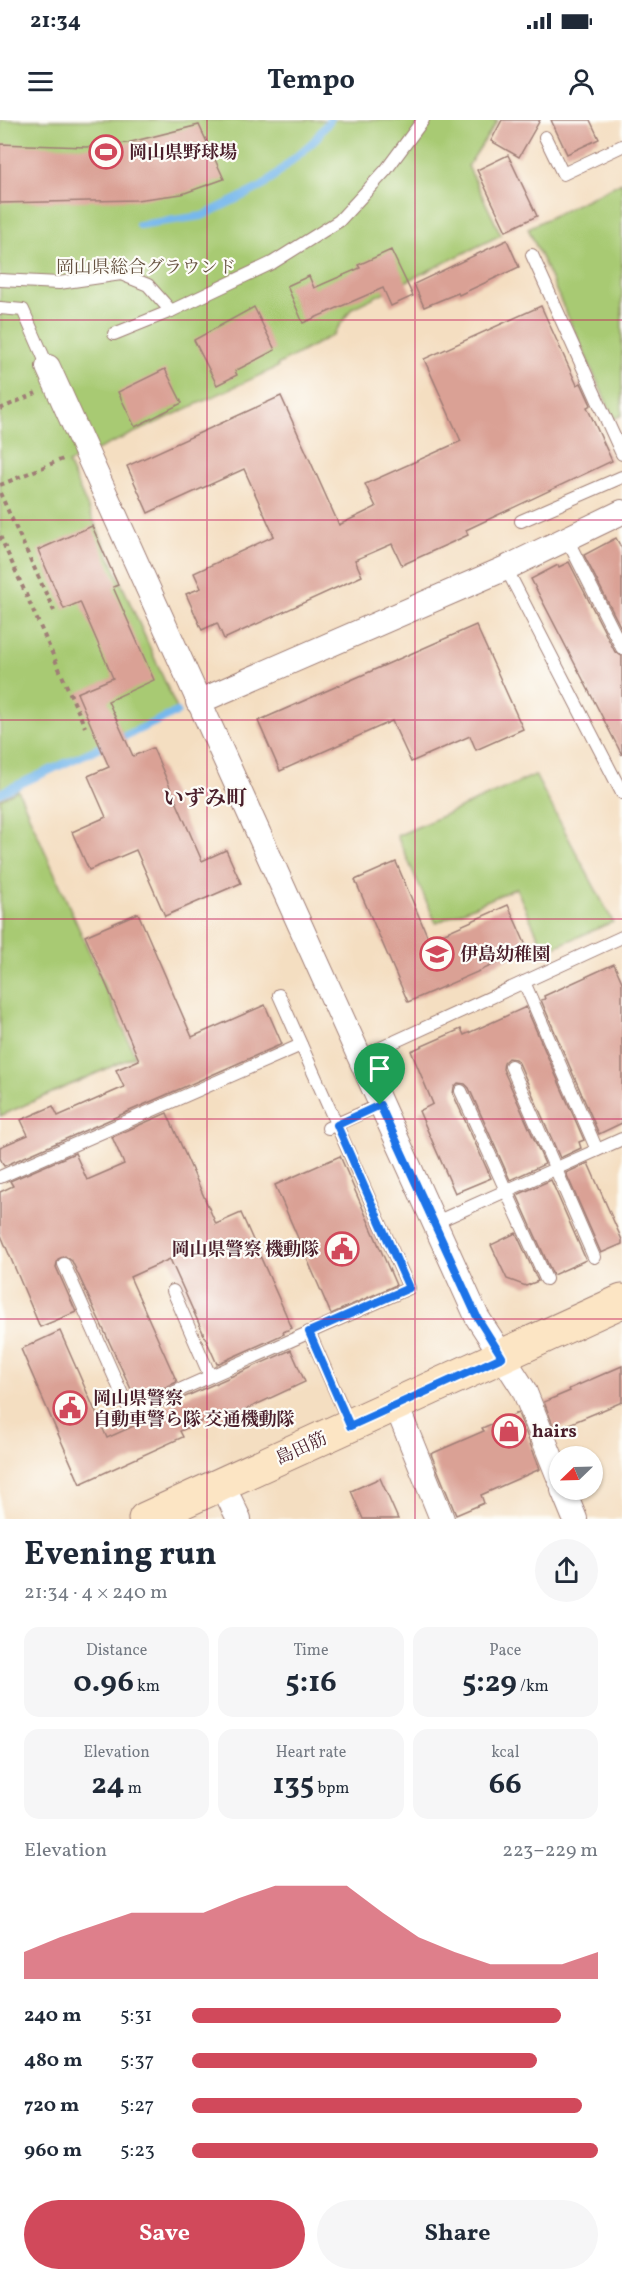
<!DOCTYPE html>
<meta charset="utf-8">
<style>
:root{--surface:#fff;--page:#f6f6f7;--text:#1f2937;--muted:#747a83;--accent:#d1495b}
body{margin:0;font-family:Vollkorn,"Noto Serif JP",serif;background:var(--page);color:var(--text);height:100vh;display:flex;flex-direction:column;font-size:22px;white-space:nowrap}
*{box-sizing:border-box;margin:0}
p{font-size:20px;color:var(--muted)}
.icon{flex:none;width:33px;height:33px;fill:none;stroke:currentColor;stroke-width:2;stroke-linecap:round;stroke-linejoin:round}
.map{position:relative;height:1399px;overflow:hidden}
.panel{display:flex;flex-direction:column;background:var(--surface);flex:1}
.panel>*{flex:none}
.needle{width:39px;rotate:247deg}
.fabs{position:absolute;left:549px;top:1326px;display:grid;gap:12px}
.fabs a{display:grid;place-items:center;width:54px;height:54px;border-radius:50%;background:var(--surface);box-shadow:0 2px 4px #0004;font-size:30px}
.pin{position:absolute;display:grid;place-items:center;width:51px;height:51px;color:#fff;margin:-62px -26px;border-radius:50% 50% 50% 0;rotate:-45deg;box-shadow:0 0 6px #0007}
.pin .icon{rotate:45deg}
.round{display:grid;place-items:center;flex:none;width:63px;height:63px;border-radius:32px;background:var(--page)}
.overview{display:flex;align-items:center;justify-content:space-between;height:102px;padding:0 24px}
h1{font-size:33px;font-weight:700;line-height:45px}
.figures{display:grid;grid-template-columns:repeat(3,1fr);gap:9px;height:102px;padding:6px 24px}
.figures div{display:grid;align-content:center;border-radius:15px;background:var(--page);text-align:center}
.figures b{font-size:30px;font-weight:700}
.figures small{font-size:16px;font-weight:400}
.figures p{font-size:16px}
.chart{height:168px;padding:12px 24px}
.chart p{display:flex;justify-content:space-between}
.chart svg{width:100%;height:108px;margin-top:6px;fill:var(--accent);opacity:.7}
.cta{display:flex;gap:12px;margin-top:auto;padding:12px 24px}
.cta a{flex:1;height:69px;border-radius:36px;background:var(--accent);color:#fff;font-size:24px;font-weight:700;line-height:69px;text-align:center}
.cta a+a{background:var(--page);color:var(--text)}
ul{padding:0 24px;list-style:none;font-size:20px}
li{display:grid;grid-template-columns:96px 72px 1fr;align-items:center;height:45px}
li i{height:15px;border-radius:8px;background:var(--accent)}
.status{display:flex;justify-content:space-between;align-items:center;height:42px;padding:0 30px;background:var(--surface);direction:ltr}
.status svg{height:16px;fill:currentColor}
header{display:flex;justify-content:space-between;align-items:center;height:78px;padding:0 24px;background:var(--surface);font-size:27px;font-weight:700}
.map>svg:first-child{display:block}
</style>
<div class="status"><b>21:34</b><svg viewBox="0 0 49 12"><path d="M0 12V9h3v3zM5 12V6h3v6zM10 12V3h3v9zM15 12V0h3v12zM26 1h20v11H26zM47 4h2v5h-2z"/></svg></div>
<header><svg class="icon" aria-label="menu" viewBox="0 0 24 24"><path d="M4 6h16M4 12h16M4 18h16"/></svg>Tempo<svg class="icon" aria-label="person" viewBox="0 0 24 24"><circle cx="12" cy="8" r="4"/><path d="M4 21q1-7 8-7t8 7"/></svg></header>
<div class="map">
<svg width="622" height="1399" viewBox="0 0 622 1399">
<rect width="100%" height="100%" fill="#fdfcf7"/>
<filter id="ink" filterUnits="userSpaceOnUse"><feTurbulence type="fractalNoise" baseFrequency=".0167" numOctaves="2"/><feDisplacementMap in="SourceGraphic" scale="12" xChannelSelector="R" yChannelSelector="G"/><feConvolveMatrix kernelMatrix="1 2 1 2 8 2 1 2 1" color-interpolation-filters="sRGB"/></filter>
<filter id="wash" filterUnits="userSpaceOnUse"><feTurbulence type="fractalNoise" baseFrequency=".008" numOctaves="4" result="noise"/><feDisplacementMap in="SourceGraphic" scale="24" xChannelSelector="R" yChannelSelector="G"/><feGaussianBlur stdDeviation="1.35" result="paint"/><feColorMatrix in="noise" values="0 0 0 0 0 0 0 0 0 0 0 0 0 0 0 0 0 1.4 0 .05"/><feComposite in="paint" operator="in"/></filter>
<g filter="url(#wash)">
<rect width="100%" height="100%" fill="#f4dec1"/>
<!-- green -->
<g fill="#a8ca73" stroke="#79744f" stroke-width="1.5">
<path d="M0,0h498l-30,46 33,69 -149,73 -19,27 -56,30 1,2 -210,96 109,246 -177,82z"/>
<path d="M622,62v233l-8,4 -86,-191z"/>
<path d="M535,655l78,147 -68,29 -29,-63 -80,35 -39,-87z"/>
<path d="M18,670l117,266 -135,60v-317z"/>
</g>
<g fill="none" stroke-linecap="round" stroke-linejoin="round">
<!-- stream -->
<g stroke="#77b8ec" stroke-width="8">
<path d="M139,105l63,-9 61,-30 51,-45 16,-21"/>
<path d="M0,673l177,-81"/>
</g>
</g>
<g id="blocks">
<!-- building -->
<g fill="#daa195">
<path d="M502,0h38l-21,37 -28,-16z"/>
<path d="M551,0h39l9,19 -32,15z"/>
<path d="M199,5l25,54 -42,15 -46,6 -136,3v-59l86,3 41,-4z"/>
<path d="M508,35l29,61 -31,15 -29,-61z"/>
<path d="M507,120l12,27 -60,28 -1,-2 -34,14 -10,-23z"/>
<path d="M391,130l22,46 -22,10 -8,-18 -80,35 -16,-37 22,-10 5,12 46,-20 -2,-3z"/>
<path d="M541,186l36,79 4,-2 10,22 -4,2 25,54 -146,69 2,5 -66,30 -10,-21 -37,16 7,16 -138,63 -7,-16 -15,7 -16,-36 15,-6 -7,-15 80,-37 -30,-67 -96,44 -21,-47 154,-70 58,129 37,-18 -11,-23 96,-43 -37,-82z"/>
<path d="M254,187l21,43 -40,21 2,4 -20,10 -23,-45z"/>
<path d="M165,249l17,34 -47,24 -17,-35z"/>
<path d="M92,406l26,59 -5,2 41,93 -46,21 25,55 20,-8 49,113 24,-11 15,33 -76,33 -29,-66 -47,20 -17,-38 34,-15 -18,-41 21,-9 -32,-74 36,-15 -33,-76 -16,7 -26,-59z"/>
<path d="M616,418l6,11v81l-38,-75z"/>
<path d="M569,442l46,90 7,4v99l-91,-176 27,-14 1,2z"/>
<path d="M476,505l47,104 -47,21 -6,-14 -59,26 -19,-41 -112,50 -22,-50z"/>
<path d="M396,742l33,78 79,-35 20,45 -120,52 -53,-122z"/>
<path d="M138,793l54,124 73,-32 17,39 -278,122 -4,-8v-11l28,-12 -7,-15 32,-14 5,10 66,-29 -8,-17 23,-10 -54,-124z"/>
<path d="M614,844l8,18v141l-23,11 -58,-134 4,-1 -1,-3z"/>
<path d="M526,887l58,133 -5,2 2,6 -21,10 -41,-95 -4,-4 -7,-1 -4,4 -1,7 42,95 -35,16 -41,-92 -4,-4 -7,-1 -4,4 -1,7 38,84 -36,15 -36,-82 14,-7 -22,-53 50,-22 3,6z"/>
<path d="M167,993l49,111 25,-11 51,115 -9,4 1,2 -67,30 -47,-105 -40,18 47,105 -41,18 -64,-139 -7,-5 -7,3 -2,8 20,45 -36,15 -40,-94v-41l13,-6 -3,-5 65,-28 12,27 37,-16 -12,-27z"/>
<path d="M340,1036l56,129 -65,29 -56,-129z"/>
<path d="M588,1043l34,77v4l-21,9 -35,-80z"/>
<path d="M551,1060l35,80 -33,15 -36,-80z"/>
<path d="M516,1113l22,48 -12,5 -19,-7 -16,-34z"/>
<path d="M60,1211l47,107 38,-17 -3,-5 149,-66 14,32 -82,38 -3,-7 -40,18 3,6 -103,47 -59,-135z"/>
<path d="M622,1246v36l-67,28 -11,-28 26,-11 -1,-2z"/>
<path d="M518,1293l22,56 -59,26 3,8 -28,12 -25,-61 53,-23 -2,-3z"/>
<path d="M380,1358l18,41h-35l-12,-28z"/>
</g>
</g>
</g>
<g filter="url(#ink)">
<use href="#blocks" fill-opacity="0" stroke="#9f7e76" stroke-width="1.5"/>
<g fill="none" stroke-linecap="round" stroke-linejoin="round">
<defs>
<g id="lane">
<path d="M545,17l18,37 59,-28"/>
<path d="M532,135l90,199"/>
<path d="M0,160l59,3 62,-9 27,11 23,26"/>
<path d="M0,188l23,2 25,57"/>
<path d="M114,214l57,-23 101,-48 67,-42 47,-51 37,-50"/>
<path d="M521,401l101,-44"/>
<path d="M567,419l55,109"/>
<path d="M506,448l116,225"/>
<path d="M524,862l73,168"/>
<path d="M359,938l263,-121"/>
<path d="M511,946l83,191"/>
<path d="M461,971l85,188"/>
<path d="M328,1008l52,-23"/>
<path d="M0,1057l301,-132"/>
<path d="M434,1103l188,-84"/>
<path d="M64,1144l66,148 279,-124 -130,-293"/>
<path d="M173,1171l37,85"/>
<path d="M309,1212l41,93"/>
</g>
<g id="street">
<path d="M48,247l429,950 47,73 36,90"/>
<path d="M198,582l308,-134 116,-56"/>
<path d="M396,1285l46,114"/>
<path d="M222,1364l17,35"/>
<path d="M563,1370l12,29"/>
</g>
<path id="secondary" d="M145,1399l477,-218"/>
</defs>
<!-- lane casing -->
<use href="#lane" stroke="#9f7e76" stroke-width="14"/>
<!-- street casing -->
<use href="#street" stroke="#9f7e76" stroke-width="26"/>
<!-- secondary casing -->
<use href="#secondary" stroke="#9f7e76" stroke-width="35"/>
<!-- path -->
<g stroke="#9f7e76" stroke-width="4" stroke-dasharray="4.5 4.5" stroke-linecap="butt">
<path d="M0,289l36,-16"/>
<path d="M0,365l63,-26"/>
<path d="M0,373l54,118"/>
<path d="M0,416l85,191"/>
</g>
<!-- lane -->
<use href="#lane" stroke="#fff" stroke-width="12"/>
<!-- street -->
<use href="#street" stroke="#fff" stroke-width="24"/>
<!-- secondary -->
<use href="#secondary" stroke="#fce5c4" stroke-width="33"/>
</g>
</g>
<g fill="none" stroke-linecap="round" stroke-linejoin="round" filter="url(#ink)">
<defs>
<path id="route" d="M380,985l97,212 25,40 -152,69 -41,-94 100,-44 -72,-163z"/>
</defs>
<!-- route casing -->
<use href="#route" stroke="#fff" stroke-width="12"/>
<!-- route -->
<use href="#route" stroke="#1a73e8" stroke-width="8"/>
</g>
<!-- grid -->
<path fill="none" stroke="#c2185b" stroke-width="1.5" stroke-opacity="0.55" d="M207,0v1399M415,0v1399M0,200h622M0,400h622M0,600h622M0,799h622M0,999h622M0,1199h622"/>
<!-- icons -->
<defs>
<symbol id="stadium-ring" viewBox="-11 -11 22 22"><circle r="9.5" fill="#fdfcf7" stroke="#d1495b" stroke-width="1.5"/><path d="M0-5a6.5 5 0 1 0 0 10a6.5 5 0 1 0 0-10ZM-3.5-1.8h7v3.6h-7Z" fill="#d1495b"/></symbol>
<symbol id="school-ring" viewBox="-11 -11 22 22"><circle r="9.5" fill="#fdfcf7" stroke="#d1495b" stroke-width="1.5"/><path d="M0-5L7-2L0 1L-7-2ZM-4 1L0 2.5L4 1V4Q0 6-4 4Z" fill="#d1495b"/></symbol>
<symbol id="civic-ring" viewBox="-11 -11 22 22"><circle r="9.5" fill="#fdfcf7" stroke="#d1495b" stroke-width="1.5"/><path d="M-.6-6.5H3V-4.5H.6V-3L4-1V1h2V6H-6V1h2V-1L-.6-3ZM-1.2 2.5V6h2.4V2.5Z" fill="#d1495b"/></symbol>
<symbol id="shop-ring" viewBox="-11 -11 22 22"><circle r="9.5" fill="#fdfcf7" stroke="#d1495b" stroke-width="1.5"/><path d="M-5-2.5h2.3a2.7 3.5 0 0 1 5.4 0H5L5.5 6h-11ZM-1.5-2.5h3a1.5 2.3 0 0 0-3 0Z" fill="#d1495b"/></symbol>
</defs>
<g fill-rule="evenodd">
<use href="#stadium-ring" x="87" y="13" width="38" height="38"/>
<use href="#school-ring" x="418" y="815" width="38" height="38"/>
<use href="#civic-ring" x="323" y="1110" width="38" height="38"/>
<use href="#civic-ring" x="51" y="1269" width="38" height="38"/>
<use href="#shop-ring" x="490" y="1292" width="38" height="38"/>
</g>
<g text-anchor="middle" stroke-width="4.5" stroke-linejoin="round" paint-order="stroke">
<!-- poi labels -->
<g font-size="18" font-weight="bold" fill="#4a1f2b" stroke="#fdfcf7" text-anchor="start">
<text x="129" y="38">岡山県野球場</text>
<text x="460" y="840">伊島幼稚園</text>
<text x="319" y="1135" text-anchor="end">岡山県警察 機動隊</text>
<text x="93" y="1284">岡山県警察<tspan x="93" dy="21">自動車警ら隊 交通機動隊</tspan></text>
<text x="532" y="1317">hairs</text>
</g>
<!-- park labels -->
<g font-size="18" fill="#665241" stroke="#fdfcf7">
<text x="146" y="153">岡山県総合グラウンド</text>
</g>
<!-- street labels -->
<g font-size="18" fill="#4a1f2b" stroke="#fdfcf7">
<text transform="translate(301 1328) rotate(-25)" y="6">島田筋</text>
</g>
<!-- quarter labels -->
<g font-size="21" font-weight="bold" fill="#4a1f2b" stroke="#fdfcf7">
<text x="205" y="685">いずみ町</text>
</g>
</g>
</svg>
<div class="fabs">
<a><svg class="needle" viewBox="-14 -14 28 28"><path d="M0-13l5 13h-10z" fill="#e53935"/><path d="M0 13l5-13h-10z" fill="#747a83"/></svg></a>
</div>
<div class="pin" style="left:380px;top:985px;background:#1e9e55"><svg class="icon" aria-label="arrive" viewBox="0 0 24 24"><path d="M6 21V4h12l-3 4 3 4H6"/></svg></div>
</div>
<section class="panel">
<div class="overview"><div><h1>Evening run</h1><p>21:34 · 4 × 240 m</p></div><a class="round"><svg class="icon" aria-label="share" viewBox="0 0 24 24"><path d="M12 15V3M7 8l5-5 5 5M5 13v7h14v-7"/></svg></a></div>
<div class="figures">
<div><p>Distance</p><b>0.96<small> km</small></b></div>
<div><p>Time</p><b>5:16</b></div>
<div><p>Pace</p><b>5:29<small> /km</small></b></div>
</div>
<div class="figures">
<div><p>Elevation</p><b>24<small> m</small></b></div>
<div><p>Heart rate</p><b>135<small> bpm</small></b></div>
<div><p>kcal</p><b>66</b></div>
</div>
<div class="chart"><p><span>Elevation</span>223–229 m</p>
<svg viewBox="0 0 160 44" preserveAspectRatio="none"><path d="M0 44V33L10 27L20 22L30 17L40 17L50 17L60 11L70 6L80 6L90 6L100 17L110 27L120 33L130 38L140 38L150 38L160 33V44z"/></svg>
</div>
<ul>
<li><b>240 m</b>5:31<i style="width:91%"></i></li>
<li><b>480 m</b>5:37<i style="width:85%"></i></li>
<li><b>720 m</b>5:27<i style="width:96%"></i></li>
<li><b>960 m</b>5:23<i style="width:100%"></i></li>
</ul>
<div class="cta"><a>Save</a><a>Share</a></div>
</section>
